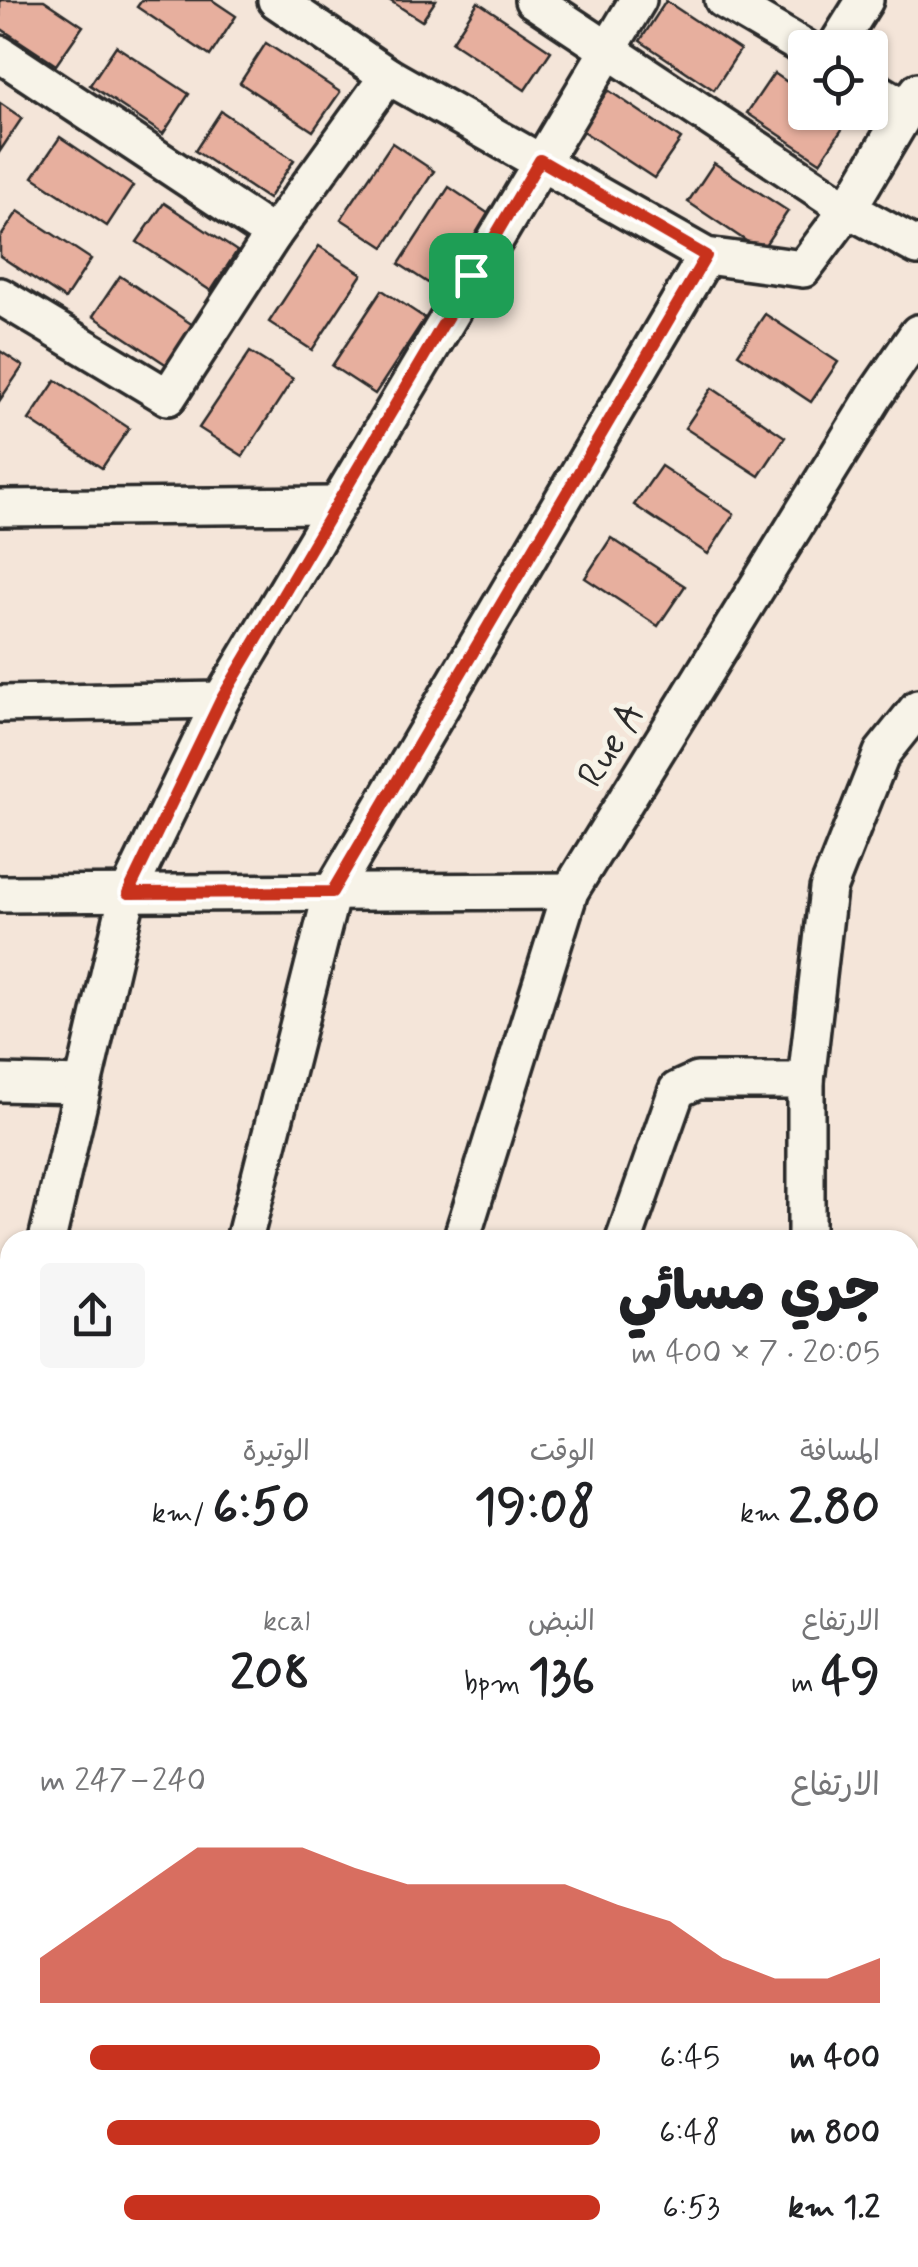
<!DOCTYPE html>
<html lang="ar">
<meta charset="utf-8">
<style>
:root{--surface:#fff;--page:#f6f6f6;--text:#202124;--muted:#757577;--accent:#c8321e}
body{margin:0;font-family:Mynerve,"Playpen Sans Arabic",sans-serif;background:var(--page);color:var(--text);direction:rtl;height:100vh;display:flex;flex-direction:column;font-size:38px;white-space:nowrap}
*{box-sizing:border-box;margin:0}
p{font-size:32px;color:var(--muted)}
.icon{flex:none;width:55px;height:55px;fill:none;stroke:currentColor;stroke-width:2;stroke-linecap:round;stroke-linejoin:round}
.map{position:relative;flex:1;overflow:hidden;direction:ltr}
.drawer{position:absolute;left:0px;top:1230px;width:920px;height:1038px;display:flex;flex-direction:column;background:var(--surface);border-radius:30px 30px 0 0;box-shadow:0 2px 8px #0004;direction:rtl}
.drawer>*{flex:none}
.buttons{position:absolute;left:788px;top:30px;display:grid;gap:20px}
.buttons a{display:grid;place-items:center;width:100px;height:100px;border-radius:10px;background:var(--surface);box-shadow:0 2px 8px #0004;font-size:50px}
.pin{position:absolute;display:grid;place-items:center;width:85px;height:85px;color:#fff;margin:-42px;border-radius:20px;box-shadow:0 5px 15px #0006}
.round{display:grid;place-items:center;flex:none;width:105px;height:105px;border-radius:10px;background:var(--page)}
.headline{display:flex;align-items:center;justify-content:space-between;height:170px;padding:0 40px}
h1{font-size:55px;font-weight:800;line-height:75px}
.figures{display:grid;grid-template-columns:repeat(3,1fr);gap:15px;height:170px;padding:10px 40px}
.figures div{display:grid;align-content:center}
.figures b{font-size:50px;font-weight:800}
.figures small{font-size:28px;font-weight:400}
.figures p{font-size:28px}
.chart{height:280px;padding:20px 40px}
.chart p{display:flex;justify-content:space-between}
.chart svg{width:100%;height:180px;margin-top:10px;fill:var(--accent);opacity:.7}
ul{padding:0 40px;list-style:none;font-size:32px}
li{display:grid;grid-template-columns:160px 120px 1fr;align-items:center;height:75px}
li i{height:25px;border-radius:12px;background:var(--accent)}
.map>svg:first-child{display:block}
</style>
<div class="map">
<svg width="918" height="2267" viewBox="0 0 918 2267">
<rect width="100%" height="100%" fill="#f4e5d9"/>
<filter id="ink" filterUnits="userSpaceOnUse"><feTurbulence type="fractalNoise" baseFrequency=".01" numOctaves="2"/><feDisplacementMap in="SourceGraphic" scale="20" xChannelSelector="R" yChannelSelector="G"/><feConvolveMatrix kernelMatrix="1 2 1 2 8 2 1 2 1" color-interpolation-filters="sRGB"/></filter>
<g filter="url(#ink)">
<!-- building -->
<g fill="#e7af9e" stroke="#2b2b2b" stroke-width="2.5">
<path d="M0,0h44l39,26 -27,39 -56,-37z"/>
<path d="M142,0h70l24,16 -26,40 -73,-49z"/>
<path d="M389,0h47l-14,21z"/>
<path d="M666,1l74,49 -26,40 -74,-49z"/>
<path d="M478,2l73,49 -26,39 -73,-48z"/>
<path d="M266,43l74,49 -27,39 -73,-48z"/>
<path d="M116,46l73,48 -26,40 -73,-49z"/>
<path d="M774,73l31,21v18h28l14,10 -27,40 -73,-49z"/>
<path d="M608,90l73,49 -27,39 -73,-48z"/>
<path d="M0,103l22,15 -22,33z"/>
<path d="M221,111l73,49 -26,39 -73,-48z"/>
<path d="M60,137l73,49 -26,40 -74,-49z"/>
<path d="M392,143l42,28 -50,76 -43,-28z"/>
<path d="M714,163l74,48 -27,40 -73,-49z"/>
<path d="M449,187l43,29 -50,76 -43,-28z"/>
<path d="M164,203l73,48 -26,40 -74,-49z"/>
<path d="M18,211l73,48 -26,40 -65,-43v-18z"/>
<path d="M319,246l43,28 -50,76 -43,-28z"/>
<path d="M120,276l73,49 -26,40 -74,-49z"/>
<path d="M382,290l43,28 -50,76 -43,-28z"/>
<path d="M765,314l73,48 -27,40 -73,-48z"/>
<path d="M0,351l23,15 -23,34z"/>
<path d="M250,352l43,27 -50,77 -44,-28z"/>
<path d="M56,380l73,48 -27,40 -73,-48z"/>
<path d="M712,388l73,49 -26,39 -74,-48z"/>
<path d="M661,466l73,48 -26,40 -74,-49z"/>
<path d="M611,538l74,48 -27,40 -73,-48z"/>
</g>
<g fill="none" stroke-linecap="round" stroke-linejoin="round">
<defs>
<g id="minor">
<path d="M276,0l112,76 318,180 97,13 45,-60 70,-118"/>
<path d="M533,0l315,209 70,38"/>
<path d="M723,0l82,48"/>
<path d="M835,48l30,-48"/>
<path d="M0,54l273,181"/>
<path d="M870,87l37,22"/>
<path d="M0,296l168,101 105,-162 115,-159"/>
<path d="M0,508l335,-3"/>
<path d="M0,704l221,-4"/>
<path d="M0,894l570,-3"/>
<path d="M0,1083l83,2"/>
<path d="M47,1240l81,-347 93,-193 417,-700"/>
<path d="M244,1240l88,-348 374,-636"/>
<path d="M461,1240l109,-349 306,-497 42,-61"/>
<path d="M624,1240l53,-150 20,-9h109"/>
<path d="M806,1240v-159l22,-192 54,-136 36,-45"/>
<path d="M910,1369h8"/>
<path d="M0,1440l10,-42"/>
<path d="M0,1660l10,13"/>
<path d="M0,1901l10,11"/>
<path d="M910,1987l8,9"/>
<path d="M251,2258l1,9"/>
<path d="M479,2258l4,9"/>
<path d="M675,2267l4,-9"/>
</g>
<g id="primary">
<path d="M0,2025l10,13"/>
<path d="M0,2123l10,19"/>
<path d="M64,2258l3,9"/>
<path d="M139,2258l3,9"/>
</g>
</defs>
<!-- minor casing -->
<use href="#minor" stroke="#2b2b2b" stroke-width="42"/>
<!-- primary casing -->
<use href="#primary" stroke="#2b2b2b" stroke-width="62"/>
<!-- minor -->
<use href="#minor" stroke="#f7f3e8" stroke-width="35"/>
<!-- primary -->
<use href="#primary" stroke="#f7f3e8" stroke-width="55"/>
</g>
</g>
<g fill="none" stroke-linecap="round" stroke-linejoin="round" filter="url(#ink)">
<defs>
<path id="route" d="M540,160l166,96 -374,636 -204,1 93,-193z"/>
</defs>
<!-- route casing -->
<use href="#route" stroke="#fff" stroke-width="20"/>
<!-- route -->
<use href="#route" stroke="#c8321e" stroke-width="12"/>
</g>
<g text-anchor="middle" stroke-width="10" stroke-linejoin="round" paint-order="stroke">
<!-- street labels -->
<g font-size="38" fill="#2b2b2b" stroke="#f7f3e8">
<text transform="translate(610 744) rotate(-58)" y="13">Rue A</text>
</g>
</g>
</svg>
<div class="buttons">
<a><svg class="icon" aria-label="locate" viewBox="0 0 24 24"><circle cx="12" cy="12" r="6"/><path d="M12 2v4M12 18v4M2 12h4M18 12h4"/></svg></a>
</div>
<div class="pin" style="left:471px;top:275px;background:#1e9e55"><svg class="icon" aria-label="arrive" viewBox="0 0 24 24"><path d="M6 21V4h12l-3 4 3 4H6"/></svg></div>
<section class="drawer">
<div class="headline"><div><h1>جري مسائي</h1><p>20:05 · 7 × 400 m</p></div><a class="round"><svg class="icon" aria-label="share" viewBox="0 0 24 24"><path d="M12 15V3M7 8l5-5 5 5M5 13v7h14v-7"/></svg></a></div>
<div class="figures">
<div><p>المسافة</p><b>2.80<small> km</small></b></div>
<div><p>الوقت</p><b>19:08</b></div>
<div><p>الوتيرة</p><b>6:50<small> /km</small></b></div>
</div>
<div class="figures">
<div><p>الارتفاع</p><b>49<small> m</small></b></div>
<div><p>النبض</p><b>136<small> bpm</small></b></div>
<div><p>kcal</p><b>208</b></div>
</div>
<div class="chart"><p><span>الارتفاع</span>240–247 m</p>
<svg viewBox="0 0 160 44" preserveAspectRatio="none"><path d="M0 44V33L10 24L20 15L30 6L40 6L50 6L60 11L70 15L80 15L90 15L100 15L110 20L120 24L130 33L140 38L150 38L160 33V44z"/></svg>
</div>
<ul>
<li><b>400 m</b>6:45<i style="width:91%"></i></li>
<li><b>800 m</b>6:48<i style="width:88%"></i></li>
<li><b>1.2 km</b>6:53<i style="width:85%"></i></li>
</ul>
</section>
</div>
